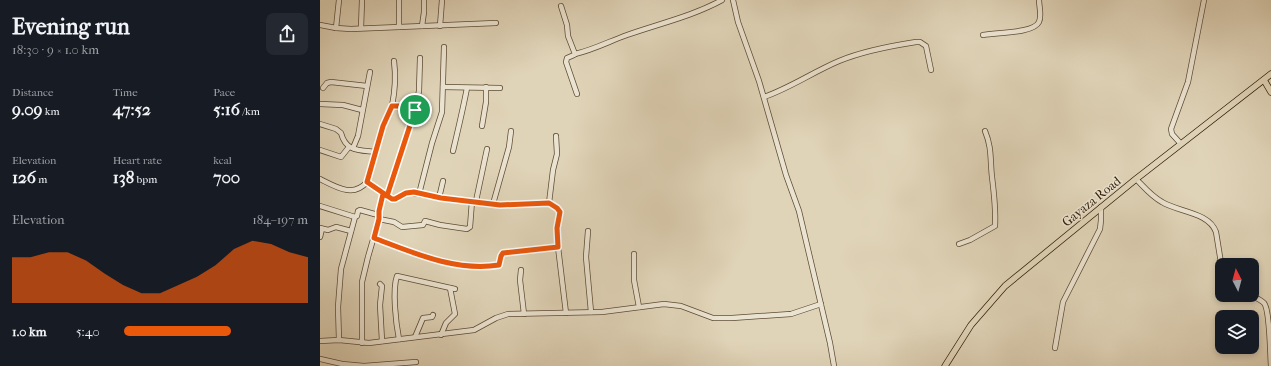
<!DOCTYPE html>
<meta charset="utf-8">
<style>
:root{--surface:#171b24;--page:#242831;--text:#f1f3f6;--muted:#9ea1a6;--accent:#ea580c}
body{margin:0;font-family:"IM FELL French Canon",serif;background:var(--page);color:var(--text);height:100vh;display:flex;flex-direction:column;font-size:15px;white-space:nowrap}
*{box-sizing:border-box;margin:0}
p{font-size:13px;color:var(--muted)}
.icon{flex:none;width:22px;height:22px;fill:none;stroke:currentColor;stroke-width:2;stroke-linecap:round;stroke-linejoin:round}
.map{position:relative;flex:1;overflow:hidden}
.drawer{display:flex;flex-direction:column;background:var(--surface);width:320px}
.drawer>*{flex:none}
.needle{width:26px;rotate:354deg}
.buttons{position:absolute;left:895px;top:258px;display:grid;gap:8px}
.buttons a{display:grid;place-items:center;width:44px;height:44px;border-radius:8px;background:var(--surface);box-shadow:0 2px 6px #0003;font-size:20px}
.pin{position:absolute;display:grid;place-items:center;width:34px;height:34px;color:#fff;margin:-17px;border:2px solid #fff;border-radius:50%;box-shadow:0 1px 4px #0007}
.round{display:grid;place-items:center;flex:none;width:42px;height:42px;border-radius:8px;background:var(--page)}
.headline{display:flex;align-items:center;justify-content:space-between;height:68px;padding:0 12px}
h1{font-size:22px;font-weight:700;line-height:30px}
.stats{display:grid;grid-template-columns:repeat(3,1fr);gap:6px;height:68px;padding:4px 12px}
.stats div{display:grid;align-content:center}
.stats b{font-size:17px;font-weight:700}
.stats small{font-size:11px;font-weight:400}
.stats p{font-size:11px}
.chart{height:112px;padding:8px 12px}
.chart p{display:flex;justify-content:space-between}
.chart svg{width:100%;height:72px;margin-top:4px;fill:var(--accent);opacity:.7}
ul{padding:0 12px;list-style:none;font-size:13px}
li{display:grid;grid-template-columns:64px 48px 1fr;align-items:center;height:30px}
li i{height:10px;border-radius:5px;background:var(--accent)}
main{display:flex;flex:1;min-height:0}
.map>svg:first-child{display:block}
</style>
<main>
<section class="drawer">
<div class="headline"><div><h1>Evening run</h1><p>18:30 · 9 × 1.0 km</p></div><a class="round"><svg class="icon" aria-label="share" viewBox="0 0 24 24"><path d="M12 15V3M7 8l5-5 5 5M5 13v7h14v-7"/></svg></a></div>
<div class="stats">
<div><p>Distance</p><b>9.09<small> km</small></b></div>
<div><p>Time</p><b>47:52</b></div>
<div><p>Pace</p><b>5:16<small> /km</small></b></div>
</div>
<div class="stats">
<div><p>Elevation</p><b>126<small> m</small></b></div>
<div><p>Heart rate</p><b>138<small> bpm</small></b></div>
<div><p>kcal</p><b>700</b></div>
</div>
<div class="chart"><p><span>Elevation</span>184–197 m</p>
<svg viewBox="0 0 160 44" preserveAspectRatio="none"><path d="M0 44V16L10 16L20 13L30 13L40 18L50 26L60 33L70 38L80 38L90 33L100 28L110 21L120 11L130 6L140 8L150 13L160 16V44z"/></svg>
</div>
<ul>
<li><b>1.0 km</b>5:40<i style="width:58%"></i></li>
</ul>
</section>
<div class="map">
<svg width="951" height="366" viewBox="0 0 951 366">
<rect width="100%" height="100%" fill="#e0d4b8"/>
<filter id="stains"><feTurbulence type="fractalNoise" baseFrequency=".005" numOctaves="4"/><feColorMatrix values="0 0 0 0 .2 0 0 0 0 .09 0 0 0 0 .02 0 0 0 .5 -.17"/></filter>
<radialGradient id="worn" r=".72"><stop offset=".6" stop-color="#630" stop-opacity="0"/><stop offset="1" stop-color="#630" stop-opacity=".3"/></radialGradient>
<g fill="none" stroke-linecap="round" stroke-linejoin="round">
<defs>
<g id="minor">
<path d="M413,0l5,22 21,59 27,94 13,36 31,132 4,23"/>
<path d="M241,6l6,19 1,11 7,18 -1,1 -7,3 -1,4 11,32"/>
<path d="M0,25l16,3 15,1 145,-6"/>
<path d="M102,26l2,-14v-12"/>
<path d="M120,26l2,-26"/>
<path d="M79,27v-27"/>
<path d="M16,28l3,-28"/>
<path d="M41,28l1,-28"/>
<path d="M663,35c12,-3 50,-1 56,-13 3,-6 0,-16 0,-22"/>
<path d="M255,54c18,-4 35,-13 52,-19 31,-11 66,-19 95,-35"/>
<path d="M123,87l57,1"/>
<path d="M3,88l4,-5 4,-1 36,4"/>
<path d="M444,97c26,-9 49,-25 75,-36 24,-10 51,-15 77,-19h4l6,4 5,24"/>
<path d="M0,104l23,1 19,5"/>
<path d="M72,106c3,-15 4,-30 2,-45"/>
<path d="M0,124l16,5 5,4c5,19 18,17 35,19"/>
<path d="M162,126l4,-24v-15"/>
<path d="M861,144l-9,-10 -1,-5 17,-47 16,-82"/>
<path d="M33,148l5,-12 12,-64"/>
<path d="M0,150l21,7 8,-10"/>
<path d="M133,151c5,-21 10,-42 14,-63"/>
<path d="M0,179c16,8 33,19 47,3l16,-56 9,-20h8l15,4"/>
<path d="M816,179c8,8 15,17 26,23 16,10 47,10 54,30l6,37"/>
<path d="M47,182l25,17h3l11,-6h7l28,5 59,7 49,-2 8,5 3,4 -3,16 1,19 8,66"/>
<path d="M99,194l13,-51 10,-31 2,-65"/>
<path d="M67,196l28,-86 4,-19 1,-33"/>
<path d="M119,198l4,-17"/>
<path d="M156,201l11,-52"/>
<path d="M229,203l4,-33 4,-16 -1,-18"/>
<path d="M173,204l16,-57 2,-16"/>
<path d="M0,206l35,11"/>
<path d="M59,219l15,3 8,5 21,-2 2,-4 15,4 27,4 3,-2 2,-26"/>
<path d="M0,228l8,2 8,-3 15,4"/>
<path d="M268,231l-2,26 5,55"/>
<path d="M0,237l2,-8"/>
<path d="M54,238c40,15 81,34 125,27l2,-9 2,-3 55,-6"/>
<path d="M639,244l11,-4 25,-14c1,-17 -1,-33 -3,-49 -2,-18 0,-29 -7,-46"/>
<path d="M314,254v26l5,27"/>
<path d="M201,270l-1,10 4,34"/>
<path d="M60,284l2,2 -2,19 2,36"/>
<path d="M930,295c4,2 10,4 14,8 6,7 6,52 7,63"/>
<path d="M121,335l5,-12 9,-9 -5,-26"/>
<path d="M95,337l8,-19 9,-1 1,-2"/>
<path d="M79,339c-3,-15 -7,-49 -2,-63l58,13"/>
<path d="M19,340l-1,-33 3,-38 14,-52 2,-1 1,-5 2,-1 18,5"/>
<path d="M0,341l19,-1 30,3 105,-13 22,-12 12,-4 94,-2 62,-8 17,2 32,12h19l59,-4 30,-10"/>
<path d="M42,343v-61l6,-25 11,-38v-8l4,-18"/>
<path d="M735,348l8,-46 37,-73 1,-9v-13"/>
<path d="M0,359l22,5 22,2 52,-4"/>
</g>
<g id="major">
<path d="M944,80l7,12"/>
<path d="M625,366l26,-41 34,-39 131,-107 135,-105"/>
</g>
</defs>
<!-- minor casing -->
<use href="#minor" stroke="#5d4c34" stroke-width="6"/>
<!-- major casing -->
<use href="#major" stroke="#311e08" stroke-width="7"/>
<!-- minor -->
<use href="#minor" stroke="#ebe3d1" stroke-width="4.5"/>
<!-- major -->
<use href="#major" stroke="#e0d4b8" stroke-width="5.5"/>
</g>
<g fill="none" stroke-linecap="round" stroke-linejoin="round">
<defs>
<path id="route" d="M95,110l-15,-4h-8l-9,20 -16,56 25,17h3l11,-6 8,-1 27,6 59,7 49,-2 8,5 3,4 -3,16 1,19 -55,6 -2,3 -2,9c-43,7 -85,-12 -125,-27l5,-19v-8l4,-17 4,2 28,-86"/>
</defs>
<!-- route casing -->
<use href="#route" stroke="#fff" stroke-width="8"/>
<!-- route -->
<use href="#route" stroke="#ea580c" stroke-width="5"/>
</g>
<g text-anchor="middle" stroke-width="3" stroke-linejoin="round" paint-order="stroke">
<!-- street labels -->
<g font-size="13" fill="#311e08" stroke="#ebe3d1">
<text transform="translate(771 201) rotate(-39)" y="5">Gayaza Road</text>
</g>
</g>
<rect width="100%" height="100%" filter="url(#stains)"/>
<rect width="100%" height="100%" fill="url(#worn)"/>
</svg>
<div class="buttons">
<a><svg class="needle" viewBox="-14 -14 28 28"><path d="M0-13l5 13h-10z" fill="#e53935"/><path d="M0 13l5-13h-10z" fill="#9ea1a6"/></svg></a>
<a><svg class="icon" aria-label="layers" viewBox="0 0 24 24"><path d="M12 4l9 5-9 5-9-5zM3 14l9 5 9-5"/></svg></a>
</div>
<div class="pin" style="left:95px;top:110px;background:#1e9e55"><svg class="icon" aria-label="arrive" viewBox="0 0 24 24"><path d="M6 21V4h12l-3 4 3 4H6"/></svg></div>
</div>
</main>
